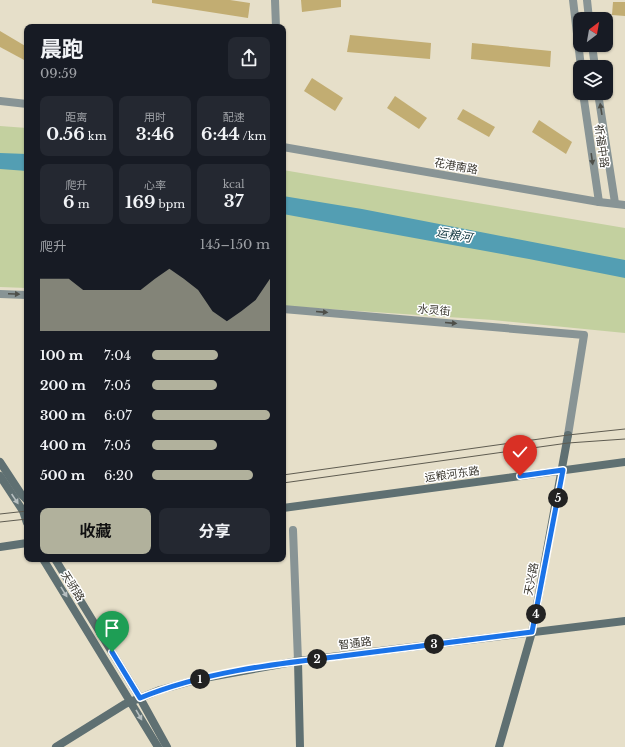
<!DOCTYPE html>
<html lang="zh">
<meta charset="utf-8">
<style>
:root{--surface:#171b24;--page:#242831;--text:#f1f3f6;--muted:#9ea1a6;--accent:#b1b19c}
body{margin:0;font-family:"Libre Baskerville","Noto Sans SC",serif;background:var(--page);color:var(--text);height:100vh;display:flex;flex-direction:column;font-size:15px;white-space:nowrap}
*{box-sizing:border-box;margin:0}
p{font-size:13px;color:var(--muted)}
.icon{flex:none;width:22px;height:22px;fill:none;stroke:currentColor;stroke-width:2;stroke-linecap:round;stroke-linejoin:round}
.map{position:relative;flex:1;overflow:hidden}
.details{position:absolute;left:24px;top:24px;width:262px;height:538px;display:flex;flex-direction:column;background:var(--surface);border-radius:8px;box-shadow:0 1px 3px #0004}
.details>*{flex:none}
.needle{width:26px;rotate:31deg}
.fabs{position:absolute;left:573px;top:12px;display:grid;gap:8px}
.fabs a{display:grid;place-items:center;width:40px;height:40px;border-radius:8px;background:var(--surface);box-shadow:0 1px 3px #0004;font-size:20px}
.pin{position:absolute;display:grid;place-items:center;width:34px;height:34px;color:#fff;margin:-41px -17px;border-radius:50% 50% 50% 0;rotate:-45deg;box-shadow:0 0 4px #0007}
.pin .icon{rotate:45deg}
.km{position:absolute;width:20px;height:20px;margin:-10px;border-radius:50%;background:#222;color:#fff;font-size:11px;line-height:20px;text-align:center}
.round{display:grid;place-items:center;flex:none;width:42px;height:42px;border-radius:8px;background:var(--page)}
.summary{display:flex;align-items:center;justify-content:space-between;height:68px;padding:0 16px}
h1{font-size:22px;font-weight:700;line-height:30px}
.metrics{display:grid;grid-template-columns:repeat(3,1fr);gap:6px;height:68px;padding:4px 16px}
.metrics div{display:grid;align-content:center;border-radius:8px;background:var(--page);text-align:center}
.metrics b{font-size:17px;font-weight:700}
.metrics small{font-size:11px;font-weight:400}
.metrics p{font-size:11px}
.chart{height:112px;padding:8px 16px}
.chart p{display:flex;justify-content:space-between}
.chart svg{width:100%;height:72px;margin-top:4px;fill:var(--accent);opacity:.7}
.button{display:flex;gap:8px;margin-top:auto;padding:8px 16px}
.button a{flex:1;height:46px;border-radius:8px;background:var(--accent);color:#111;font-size:16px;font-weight:700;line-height:46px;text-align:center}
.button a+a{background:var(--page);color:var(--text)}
ul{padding:0 16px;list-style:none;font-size:13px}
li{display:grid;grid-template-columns:64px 48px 1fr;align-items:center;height:30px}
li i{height:10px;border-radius:5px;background:var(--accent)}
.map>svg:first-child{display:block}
</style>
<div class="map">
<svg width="625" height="747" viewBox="0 0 625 747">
<rect width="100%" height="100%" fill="#e6dfc9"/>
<!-- green -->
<g fill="#c3d09f">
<path d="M0,126l27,2v160l-27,-1z"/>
<path d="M283,170l342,58v105l-132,-13 -210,-14z"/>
</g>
<!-- water -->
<g fill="#539eb3">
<path d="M0,153l27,1v17l-27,-2z"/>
<path d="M283,196l79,13 263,51v18l-96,-19 -246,-45z"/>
</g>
<!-- building -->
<g fill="#c2ad72">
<path d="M152,0h78l20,3 -2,15 -96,-15z"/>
<path d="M301,0h40v7l-39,5z"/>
<path d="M613,2h12v14l-13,-1z"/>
<path d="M0,31l27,16 -1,14 -26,-14z"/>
<path d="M350,35l81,8 -1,16 -83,-7z"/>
<path d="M472,43l79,8 -1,16 -79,-8z"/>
<path d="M312,78l31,20 -8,13 -31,-20z"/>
<path d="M395,96l32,22 -8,11 -32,-21z"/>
<path d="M463,109l32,18 -6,10 -32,-18z"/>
<path d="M539,120l33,22 -6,12 -34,-22z"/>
</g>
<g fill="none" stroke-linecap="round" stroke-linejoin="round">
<!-- street -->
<g stroke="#889495" stroke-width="8">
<path d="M275,0l1,27"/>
<path d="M573,0l8,67"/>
<path d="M587,0l2,19"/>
<path d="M592,45l3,22"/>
<path d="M583,93l16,109"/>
<path d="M598,93l17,110"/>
<path d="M0,101l27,3"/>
<path d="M283,147l316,55 26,3"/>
<path d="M0,294l27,1"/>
<path d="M283,309l301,26 -16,100"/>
<path d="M293,530l5,131"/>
</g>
<!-- secondary -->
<g stroke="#5f7072" stroke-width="8">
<path d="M0,462l21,32 6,6"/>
<path d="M0,476l23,35 4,12"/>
<path d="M283,508l342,-46"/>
<path d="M0,547l27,-4"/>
<path d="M43,559l115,188"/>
<path d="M55,559l85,139 27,49"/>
<path d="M298,661l2,86"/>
<path d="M56,747l69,-43 35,-14 39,-11 99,-18 327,-40"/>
<path d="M499,747l33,-115 36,-197"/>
</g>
<!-- tram -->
<g stroke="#5f5c51" stroke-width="1">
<path d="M283,475l285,-40 57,-6"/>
<path d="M283,483l285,-40 57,-4"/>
<path d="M0,514l27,-3"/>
<path d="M0,522l27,-3"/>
</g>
</g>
<!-- one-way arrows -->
<defs><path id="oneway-solid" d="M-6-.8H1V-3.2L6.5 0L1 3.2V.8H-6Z"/></defs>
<g fill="#4e4f49">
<use href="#oneway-solid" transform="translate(601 109) rotate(-99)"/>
<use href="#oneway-solid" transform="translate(592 159) rotate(82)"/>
<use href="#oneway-solid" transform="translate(14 294) rotate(3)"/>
<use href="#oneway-solid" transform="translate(322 312) rotate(5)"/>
<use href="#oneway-solid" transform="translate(451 323) rotate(5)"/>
</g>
<g fill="#b7bfc0">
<use href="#oneway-solid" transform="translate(15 499) rotate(56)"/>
<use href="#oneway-solid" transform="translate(64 592) rotate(58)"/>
<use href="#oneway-solid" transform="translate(139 715) rotate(60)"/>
</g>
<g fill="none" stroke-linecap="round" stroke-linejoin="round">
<defs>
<path id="route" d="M112,652l28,46c63,-26 134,-34 202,-42 63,-8 127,-16 190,-24l31,-162 -43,6"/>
</defs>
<!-- route casing -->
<use href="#route" stroke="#fff" stroke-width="8"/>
<!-- route -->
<use href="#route" stroke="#1a73e8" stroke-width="5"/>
</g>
<g text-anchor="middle" stroke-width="3" stroke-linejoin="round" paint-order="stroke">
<!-- street labels -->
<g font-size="11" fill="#3b3830" stroke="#fff">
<text transform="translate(602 146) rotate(82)" y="4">祈福中路</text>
<text transform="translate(456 166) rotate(10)" y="4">花港南路</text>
<text transform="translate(434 310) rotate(5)" y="4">水灵街</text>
<text transform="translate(452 474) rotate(-8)" y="4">运粮河东路</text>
<text transform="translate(531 579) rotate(-79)" y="4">天兴路</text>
<text transform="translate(73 586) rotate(58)" y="4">天骄路</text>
<text transform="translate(355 643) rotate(-7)" y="4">智通路</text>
</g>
<!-- water labels -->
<g font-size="12" font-style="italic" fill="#0c323b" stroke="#fff">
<text transform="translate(454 235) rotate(10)" y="4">运粮河</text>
</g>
</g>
</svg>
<div class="fabs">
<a><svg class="needle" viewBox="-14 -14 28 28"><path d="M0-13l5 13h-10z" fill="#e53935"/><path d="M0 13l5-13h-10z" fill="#9ea1a6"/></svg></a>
<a><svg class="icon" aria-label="layers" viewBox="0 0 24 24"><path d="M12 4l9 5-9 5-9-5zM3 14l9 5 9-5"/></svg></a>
</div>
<div class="pin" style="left:112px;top:652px;background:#1e9e55"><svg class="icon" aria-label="arrive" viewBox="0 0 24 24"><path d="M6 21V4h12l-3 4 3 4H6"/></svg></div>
<div class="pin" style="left:520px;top:476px;background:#d93025"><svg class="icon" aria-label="check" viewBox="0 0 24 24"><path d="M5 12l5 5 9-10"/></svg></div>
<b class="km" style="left:200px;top:679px">1</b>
<b class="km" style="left:317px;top:659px">2</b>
<b class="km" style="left:434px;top:644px">3</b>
<b class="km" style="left:536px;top:614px">4</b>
<b class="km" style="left:558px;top:498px">5</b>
<section class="details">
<div class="summary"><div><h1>晨跑</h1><p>09:59</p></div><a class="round"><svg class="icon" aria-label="share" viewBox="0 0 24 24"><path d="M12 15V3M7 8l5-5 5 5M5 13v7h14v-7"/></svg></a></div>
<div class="metrics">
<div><p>距离</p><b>0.56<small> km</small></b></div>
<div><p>用时</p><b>3:46</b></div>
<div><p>配速</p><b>6:44<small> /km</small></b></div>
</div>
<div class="metrics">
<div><p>爬升</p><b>6<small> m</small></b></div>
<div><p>心率</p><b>169<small> bpm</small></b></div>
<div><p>kcal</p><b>37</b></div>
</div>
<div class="chart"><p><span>爬升</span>145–150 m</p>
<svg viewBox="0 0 160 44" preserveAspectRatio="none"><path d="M0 44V12L10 12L20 12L30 19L40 19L50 19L60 19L70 19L80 12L90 6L100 12L110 19L120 32L130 38L140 32L150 25L160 12V44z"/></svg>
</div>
<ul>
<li><b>100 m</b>7:04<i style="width:56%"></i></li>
<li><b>200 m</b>7:05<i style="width:55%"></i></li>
<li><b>300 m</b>6:07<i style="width:100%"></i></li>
<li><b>400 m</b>7:05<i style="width:55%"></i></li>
<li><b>500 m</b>6:20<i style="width:86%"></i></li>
</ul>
<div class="button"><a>收藏</a><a>分享</a></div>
</section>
</div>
